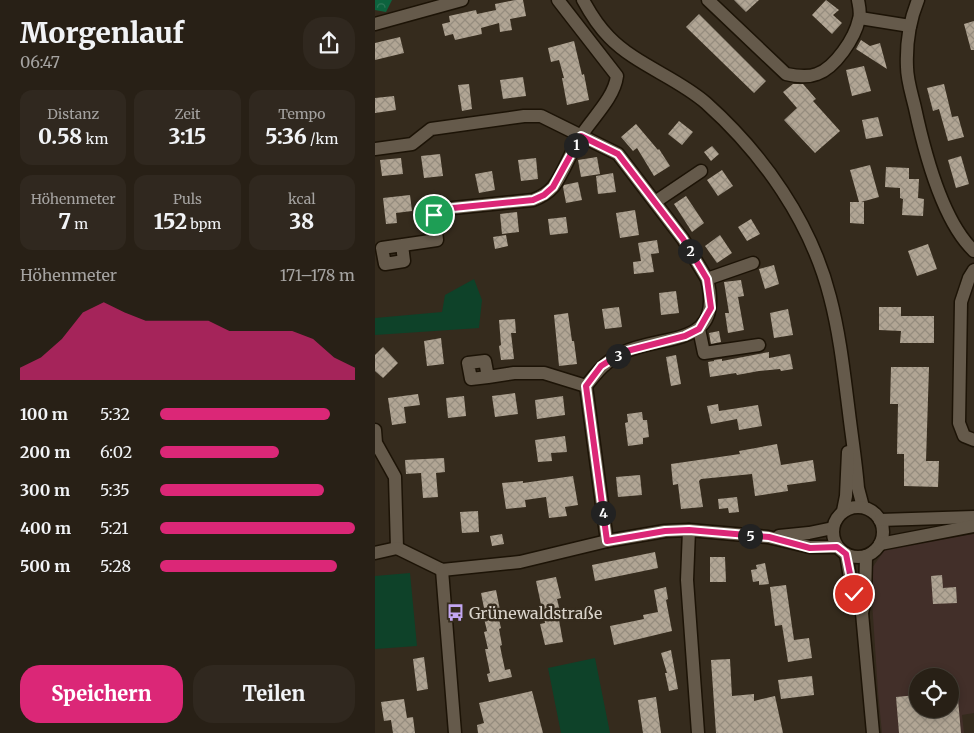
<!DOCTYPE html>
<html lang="de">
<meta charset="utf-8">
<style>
:root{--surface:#282016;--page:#30281f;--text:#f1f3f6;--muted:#a5a3a1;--line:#443e35;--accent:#db2777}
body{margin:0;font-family:Merriweather,serif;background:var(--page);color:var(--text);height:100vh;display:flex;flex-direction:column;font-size:19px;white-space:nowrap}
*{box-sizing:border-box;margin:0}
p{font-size:16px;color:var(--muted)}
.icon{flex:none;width:28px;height:28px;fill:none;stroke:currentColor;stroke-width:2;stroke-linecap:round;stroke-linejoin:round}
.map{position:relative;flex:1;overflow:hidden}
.panel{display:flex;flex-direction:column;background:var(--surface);width:375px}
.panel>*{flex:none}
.controls{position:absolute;left:534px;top:668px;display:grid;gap:10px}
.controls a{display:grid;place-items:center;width:50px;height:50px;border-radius:50%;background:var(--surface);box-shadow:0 2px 8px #0003,0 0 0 1px var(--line);font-size:25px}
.pin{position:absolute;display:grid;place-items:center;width:42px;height:42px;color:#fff;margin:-21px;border:2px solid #fff;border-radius:50%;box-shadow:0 1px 5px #0007}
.km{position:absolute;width:25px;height:25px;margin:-12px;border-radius:50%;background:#222;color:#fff;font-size:14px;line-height:25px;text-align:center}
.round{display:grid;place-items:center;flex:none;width:52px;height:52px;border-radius:20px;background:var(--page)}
.summary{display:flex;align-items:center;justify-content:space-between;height:85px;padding:0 20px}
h1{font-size:28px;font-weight:800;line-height:38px}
.metrics{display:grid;grid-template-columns:repeat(3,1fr);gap:8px;height:85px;padding:5px 20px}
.metrics div{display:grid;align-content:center;border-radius:12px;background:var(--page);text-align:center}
.metrics b{font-size:21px;font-weight:800}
.metrics small{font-size:14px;font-weight:400}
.metrics p{font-size:14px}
.chart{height:140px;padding:10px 20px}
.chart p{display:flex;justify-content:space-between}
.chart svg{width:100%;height:90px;margin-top:5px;fill:var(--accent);opacity:.7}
.primary-button{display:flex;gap:10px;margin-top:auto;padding:10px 20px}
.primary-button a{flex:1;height:58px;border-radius:20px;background:var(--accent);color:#fff;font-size:20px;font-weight:800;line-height:58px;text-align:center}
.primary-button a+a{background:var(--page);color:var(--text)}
ul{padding:0 20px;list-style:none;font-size:16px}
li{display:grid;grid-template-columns:80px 60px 1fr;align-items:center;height:38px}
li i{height:12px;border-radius:6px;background:var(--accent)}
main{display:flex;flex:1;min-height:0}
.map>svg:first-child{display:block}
</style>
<main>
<section class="panel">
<div class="summary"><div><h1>Morgenlauf</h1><p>06:47</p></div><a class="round"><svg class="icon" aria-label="share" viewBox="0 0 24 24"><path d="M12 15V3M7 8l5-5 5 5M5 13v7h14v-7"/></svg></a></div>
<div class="metrics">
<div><p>Distanz</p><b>0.58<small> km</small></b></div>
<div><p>Zeit</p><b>3:15</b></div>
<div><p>Tempo</p><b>5:36<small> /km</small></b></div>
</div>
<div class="metrics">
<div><p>Höhenmeter</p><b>7<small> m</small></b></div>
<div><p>Puls</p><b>152<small> bpm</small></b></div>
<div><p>kcal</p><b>38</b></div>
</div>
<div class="chart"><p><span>Höhenmeter</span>171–178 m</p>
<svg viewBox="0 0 160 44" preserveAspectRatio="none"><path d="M0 44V38L10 33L20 24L30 11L40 6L50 11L60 15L70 15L80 15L90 15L100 20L110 20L120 20L130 20L140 24L150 33L160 38V44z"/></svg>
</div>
<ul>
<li><b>100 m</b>5:32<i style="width:87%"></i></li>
<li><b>200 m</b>6:02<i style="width:61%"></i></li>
<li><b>300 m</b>5:35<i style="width:84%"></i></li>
<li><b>400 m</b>5:21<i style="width:100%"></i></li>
<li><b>500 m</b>5:28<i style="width:91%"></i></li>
</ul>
<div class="primary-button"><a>Speichern</a><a>Teilen</a></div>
</section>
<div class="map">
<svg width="599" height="733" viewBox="0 0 599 733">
<defs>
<pattern id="forest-crowns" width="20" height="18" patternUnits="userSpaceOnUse" patternTransform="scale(1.25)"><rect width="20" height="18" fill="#0d633e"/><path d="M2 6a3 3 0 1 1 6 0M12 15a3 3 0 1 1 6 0" fill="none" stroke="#307859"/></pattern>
<pattern id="building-cross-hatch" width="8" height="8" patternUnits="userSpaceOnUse" patternTransform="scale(1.25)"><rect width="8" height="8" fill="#b1a594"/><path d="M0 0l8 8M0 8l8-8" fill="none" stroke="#958c7e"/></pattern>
</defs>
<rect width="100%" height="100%" fill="#352b1d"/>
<!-- commercial -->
<path fill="#422f29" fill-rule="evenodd" d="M599,534v179l-12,2 2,18h-82l-4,-41 -8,-121 16,-23 42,-8zM542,676h33v33h-33z"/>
<!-- forest -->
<path fill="url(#forest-crowns)" d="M0,0h17l-6,12 -11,-2z"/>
<!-- green -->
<g fill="#0e4229">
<path d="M99,279l8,21 -3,28 -104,7v-17l67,-6 3,-17z"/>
<path d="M35,573l7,73 -42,3v-73z"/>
<path d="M220,658l15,75h-49l-13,-65z"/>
</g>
<!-- building -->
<g fill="url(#building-cross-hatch)">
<path d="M140,0h8l3,16 -16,3 2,11 -12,2 -1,-9 -18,5 1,6 -27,6 -2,-6 -8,2 -3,-12 8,-2 -1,-6 27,-6 1,4 19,-4 -1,-6z"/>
<path d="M359,0h25l-13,12z"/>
<path d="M451,0l13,10 -6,5 9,8 -10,11 -20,-19z"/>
<path d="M324,14l67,67 -12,12 -68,-66z"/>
<path d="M599,21v29h-3l-7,-26z"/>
<path d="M25,37l4,16 -29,7v-17z"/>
<path d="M486,40l9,6 10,-3 7,26 -31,-20z"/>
<path d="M199,41l8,34 2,-1 5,26 -22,5 -5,-27h2l-5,-18 -8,2 -3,-14z"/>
<path d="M489,66l7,25 -19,5 -6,-26z"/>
<path d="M148,77l3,19 -23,3 -3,-19z"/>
<path d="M94,84l3,25 -10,2 -4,-26z"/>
<path d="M418,84h10l13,15 -3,2 27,30 -25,22 -31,-33 13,-12 -14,-16z"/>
<path d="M569,84l8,33 6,-1 6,21 -16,4 -9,-32 -6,2 -6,-23z"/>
<path d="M19,96l2,14 -21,3v-15z"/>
<path d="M503,117l5,19 -17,3 -4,-19z"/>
<path d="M304,121l14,11 -11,13 -14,-11z"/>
<path d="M261,124l22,26 1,-1 11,17 -16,10 -17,-28 -4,3 -12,-14z"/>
<path d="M337,146l7,8 -8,7 -7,-9z"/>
<path d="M65,154l3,22 -19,2 -3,-22z"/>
<path d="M586,156l8,28 -13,4 -8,-28z"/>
<path d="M222,157l3,17 -19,3 -3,-17z"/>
<path d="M26,158l2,16 -21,2 -2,-16z"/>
<path d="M161,158l2,21 -17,2 -3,-21z"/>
<path d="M495,165l9,32 -18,5h3v22l-14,-1v-21h9l-9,-32z"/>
<path d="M511,167l23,1v11h10l-1,19 6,1 -1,17 -21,-1 1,-16 -3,-1v-10l-15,-1z"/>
<path d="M347,170l11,16 -15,10 -11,-16z"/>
<path d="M117,171l3,19 -16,3 -4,-19z"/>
<path d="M238,173l3,19 -18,2 -2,-18z"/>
<path d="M203,182l4,18 -16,3 -3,-16 1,-2z"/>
<path d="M35,195l2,16 -16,2 1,10 -11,1 -3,-26z"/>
<path d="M311,196l18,27 -12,9 -18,-28z"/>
<path d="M260,210l4,25 -19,3 -4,-25z"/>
<path d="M142,212l2,20 -17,2 -2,-20z"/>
<path d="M191,217l2,16 -18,2 -2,-16z"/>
<path d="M376,219l9,15 -13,7 -9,-14z"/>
<path d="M131,235l2,11 -13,3 -2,-12z"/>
<path d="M345,235l12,18 -15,10 -12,-17z"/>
<path d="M282,240l2,13 -8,1 3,18 -20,2 -1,-12 8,-1 -3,-18z"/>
<path d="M553,244l9,25 -20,7 -9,-25z"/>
<path d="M399,265l5,19 -14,5 -6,-20z"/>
<path d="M366,280l3,16 -6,1 6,33 -16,3 -3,-20h4l-5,-31z"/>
<path d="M301,291l3,22 -18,2 -2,-22z"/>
<path d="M244,307l3,20 -17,2 -3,-20z"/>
<path d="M504,307h22v9h33v27h-34l1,-12 -22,-1z"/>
<path d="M413,309l5,26 -19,3 -4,-25z"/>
<path d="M193,313l4,28h2l3,23 -18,2 -5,-51z"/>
<path d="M140,319l1,14h-5l3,26 -13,1 -2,-14 2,-1 -2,-25z"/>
<path d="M344,331l2,11 -10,2 -2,-11z"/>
<path d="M66,338l3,26 -17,2 -3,-25z"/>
<path d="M8,347l15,16 -15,15 -8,-7v-16z"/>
<path d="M394,352v6l21,-4 3,15 -12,2 -1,-2 -21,2 -22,4 -1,-2 -26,4 -2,-15 6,-1v-1l8,-1v2z"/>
<path d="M301,355l5,29 -10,2 -5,-29z"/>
<path d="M516,367h38l-3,94h13l-1,26 -34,-1v-32h-7l1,-50h-8z"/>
<path d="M140,393l3,21 -23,3 -3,-21z"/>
<path d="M43,394l2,11 -16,2 2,16 -14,2 -4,-27z"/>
<path d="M89,396l2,20 -18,2 -2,-20z"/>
<path d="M188,396l2,19 -28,4 -2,-19z"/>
<path d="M343,404l1,7 39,-6 4,21 -23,4 -2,-11 -26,5 -4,-18z"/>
<path d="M267,412l1,8h4l2,17 -6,1v6l-15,2 -3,-23 3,-1 -1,-8z"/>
<path d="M190,436l2,16 -16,1 1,8 -14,1 -3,-22z"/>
<path d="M402,444l4,21 32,-5 3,21 -29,4 1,6 -33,5 -3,-22 -51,5 -2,2 4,26 -22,2 -3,-25 -5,1 -2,-21 69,-10 -1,-3z"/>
<path d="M69,458l1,14 -9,1 2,24 -15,1 -2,-25 -15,1 -1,-14z"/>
<path d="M265,475l2,20 -24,2 -2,-20z"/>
<path d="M198,476l5,29 -13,2 2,9 -18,2 -3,-21 -21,3 1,7 -20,2 -4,-26 21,-2v2z"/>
<path d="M362,497l2,15 -10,1 -1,-5 -9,1 -1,-10z"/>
<path d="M103,511l1,21 -17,1 -2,-21z"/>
<path d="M127,534l2,10 -12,2 -2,-10z"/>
<path d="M280,552l3,16 -63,13 -3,-16z"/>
<path d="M335,557h15l1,25h-16z"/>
<path d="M390,563l4,21 -10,1v-4l-6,1 -2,-12 6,-1 -1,-4z"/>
<path d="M567,575l1,13 13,-1 1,16 -24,1 -2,-28z"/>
<path d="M181,577l5,21 -4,1 5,20 -3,1 4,22 -18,3 -5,-21 5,-1 -9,-42z"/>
<path d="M411,585l8,55 15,-2 3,20 -24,4 -6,-37 -7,1 -5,-39z"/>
<path d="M291,587l2,12 -2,1 6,31 -58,14 -4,-19 34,-7 -1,-4 15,-3 -4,-22z"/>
<path d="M121,590l4,20 -3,1 4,17 -2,1 3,16 -2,1 5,24 5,-1 2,8 -23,5 -2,-8 3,-1 -5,-24h3l-4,-17 3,-1 -4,-17 2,-1 -4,-20z"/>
<path d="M296,650l7,39 -9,2 -4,-18h2l-6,-20z"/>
<path d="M49,657l4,32 -11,2 -4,-32z"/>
<path d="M355,659l2,37 22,-2v7l21,-5 8,37h-67l-5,-73z"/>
<path d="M437,676l2,19 -33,4 -3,-19z"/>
<path d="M575,688h7l4,45h-62l-3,-36 21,-2v14h33z"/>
<path d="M157,691l11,42h-65l-1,-8 7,-2 -5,-20z"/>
<path d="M281,697l5,36h-18l-5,-33z"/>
<path d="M29,699l3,19 6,-1 2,16h-22l-2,-13 -7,1 -3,-19z"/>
</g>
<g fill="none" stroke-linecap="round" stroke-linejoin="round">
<defs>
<g id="street">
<path d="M333,0l78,74c10,2 21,4 31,0 18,-6 38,-36 42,-55 2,-6 0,-13 -1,-19"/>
<path d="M543,0c-9,22 -12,43 -11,67 0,13 5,28 8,41 9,42 27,113 59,143"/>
<path d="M485,18l50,8"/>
<path d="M0,24l87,-24"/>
<path d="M0,149l37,-5 19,-15 93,-13h17l77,38 65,85 24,40c18,70 -44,54 -85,74 -16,8 -25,19 -36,33l21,155"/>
<path d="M280,202l46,-31"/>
<path d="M27,245l2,16 -19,3 -3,-16 55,-8 -3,-25 19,-7 80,-8c8,-3 15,-7 20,-13 9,-11 18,-35 26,-48 12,-20 35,-40 38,-63l-59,-76"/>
<path d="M599,270l-5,8 -8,24 -2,121 5,13 10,4"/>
<path d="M332,279l46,-16"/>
<path d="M324,329l5,24 55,-8"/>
<path d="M113,377l-17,2 -3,-16 17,-2 3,16 26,-4h30l42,13"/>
<path d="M0,430l1,13 19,34 2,71"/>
<path d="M314,530l-2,50 11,153"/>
<path d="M404,536l30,-3 24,-5"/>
<path d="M22,548l45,22 78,-8 87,-21 58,-10 24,-1 79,7 42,10h27"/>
<path d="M0,553l22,-5"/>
<path d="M67,570l13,163"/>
</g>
<g id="secondary">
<path d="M208,0c7,13 15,26 26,37 27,28 67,40 97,66 57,51 105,119 124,194 10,38 14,77 19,116 3,25 7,50 9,75l5,19"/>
<circle cx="483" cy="532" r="25"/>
<path d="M468,511l3,-15 2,-44"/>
<path d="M505,520l94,-3"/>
<path d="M505,544l94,-18"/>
<path d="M471,554l5,30 11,29"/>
<path d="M491,556l-1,43 -3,14 11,120"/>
</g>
</defs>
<!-- street casing -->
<use href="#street" stroke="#1c1306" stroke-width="15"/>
<!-- secondary casing -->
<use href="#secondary" stroke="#1c1306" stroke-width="15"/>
<!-- street -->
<use href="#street" stroke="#655a4b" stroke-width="12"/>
<!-- secondary -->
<use href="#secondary" stroke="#655a4b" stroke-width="12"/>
</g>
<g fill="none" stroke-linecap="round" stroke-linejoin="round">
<defs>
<path id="route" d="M59,215l19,-7 80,-8 11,-5 9,-8 28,-51 37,18 65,85 24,40 4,29 -12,21 -14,7 -62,16 -22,14 -15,20 21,155 58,-10 24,-1 80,7 41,11 27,-1 9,7 8,40"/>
</defs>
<!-- route casing -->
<use href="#route" stroke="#fff" stroke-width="10"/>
<!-- route -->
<use href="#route" stroke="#db2777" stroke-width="6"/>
</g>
<!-- icons -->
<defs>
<symbol id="bus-bare" viewBox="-9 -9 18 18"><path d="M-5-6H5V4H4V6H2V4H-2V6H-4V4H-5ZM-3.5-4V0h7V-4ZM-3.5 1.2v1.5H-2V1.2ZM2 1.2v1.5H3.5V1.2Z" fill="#c3a7f2" stroke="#352b1d" stroke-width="2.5" paint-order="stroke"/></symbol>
</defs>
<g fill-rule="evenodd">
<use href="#bus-bare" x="68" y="600" width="25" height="25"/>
</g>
<g text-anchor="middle" stroke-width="5" stroke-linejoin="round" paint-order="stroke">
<!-- poi labels -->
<g font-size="16" fill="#dad4cb" stroke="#352b1d" text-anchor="start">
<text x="94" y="619">Grünewaldstraße</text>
</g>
</g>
</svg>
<div class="controls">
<a><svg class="icon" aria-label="locate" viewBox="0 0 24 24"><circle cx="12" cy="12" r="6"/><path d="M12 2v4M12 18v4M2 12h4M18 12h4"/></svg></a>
</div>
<div class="pin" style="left:59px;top:215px;background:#1e9e55"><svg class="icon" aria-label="arrive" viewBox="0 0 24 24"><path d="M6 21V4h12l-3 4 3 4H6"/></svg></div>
<div class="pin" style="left:479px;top:594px;background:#d93025"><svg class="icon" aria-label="check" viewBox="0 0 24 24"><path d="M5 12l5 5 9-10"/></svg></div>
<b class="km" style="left:201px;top:145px">1</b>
<b class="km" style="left:315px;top:251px">2</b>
<b class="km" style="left:243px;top:356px">3</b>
<b class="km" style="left:228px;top:513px">4</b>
<b class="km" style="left:375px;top:536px">5</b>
</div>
</main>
